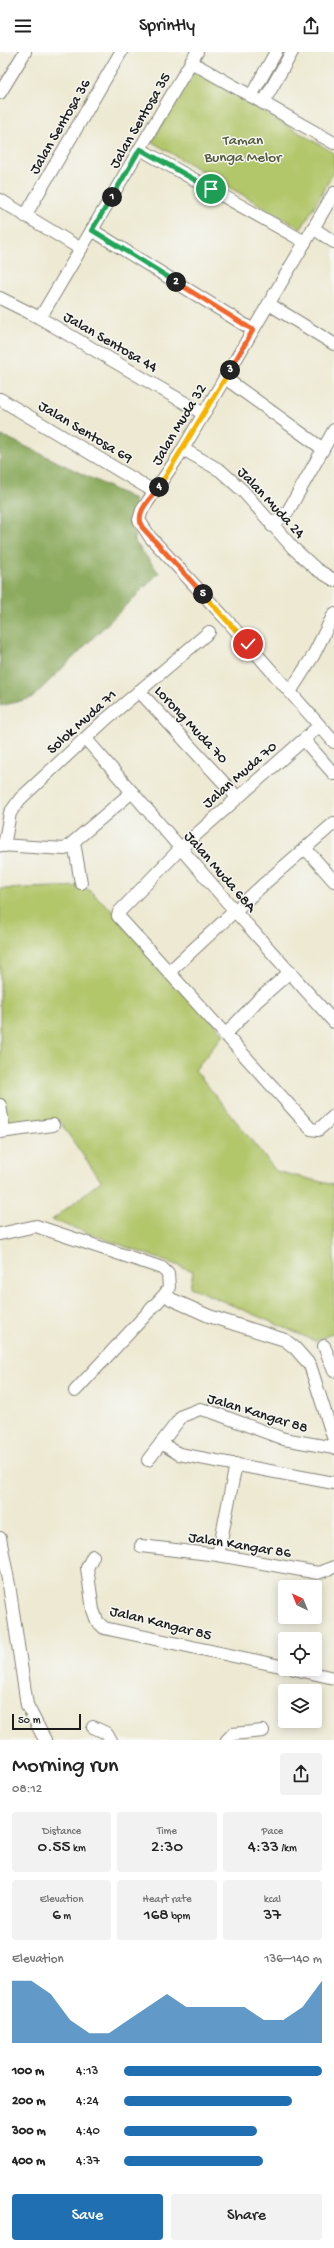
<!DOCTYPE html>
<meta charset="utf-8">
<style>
:root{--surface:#fff;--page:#f2f2f2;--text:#222;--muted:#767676;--accent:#1f6fb2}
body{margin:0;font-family:"Gochi Hand",sans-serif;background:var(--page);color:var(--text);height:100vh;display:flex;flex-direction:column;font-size:15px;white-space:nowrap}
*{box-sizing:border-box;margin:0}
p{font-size:13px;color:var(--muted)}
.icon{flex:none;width:22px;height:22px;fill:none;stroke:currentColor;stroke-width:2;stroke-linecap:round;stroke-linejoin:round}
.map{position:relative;height:1688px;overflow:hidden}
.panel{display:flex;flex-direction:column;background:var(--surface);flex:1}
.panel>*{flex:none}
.needle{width:26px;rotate:317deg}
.tools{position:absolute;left:278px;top:1528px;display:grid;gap:8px}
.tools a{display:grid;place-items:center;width:44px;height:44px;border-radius:4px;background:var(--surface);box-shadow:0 2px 10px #0003;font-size:20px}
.scale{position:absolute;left:12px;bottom:10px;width:69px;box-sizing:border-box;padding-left:4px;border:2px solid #1c1c1c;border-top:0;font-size:11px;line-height:14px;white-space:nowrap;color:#1c1c1c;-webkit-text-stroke:3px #f6f6f2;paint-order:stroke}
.pin{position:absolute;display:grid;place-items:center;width:34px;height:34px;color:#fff;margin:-17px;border:2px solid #fff;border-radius:50%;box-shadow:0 1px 4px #0007}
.km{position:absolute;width:20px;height:20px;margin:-10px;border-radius:50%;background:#222;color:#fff;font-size:11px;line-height:20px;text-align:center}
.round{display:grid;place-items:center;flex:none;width:42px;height:42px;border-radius:4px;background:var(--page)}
.summary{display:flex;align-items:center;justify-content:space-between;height:68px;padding:0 12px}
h1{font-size:22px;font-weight:600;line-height:30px}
.metrics{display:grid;grid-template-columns:repeat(3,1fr);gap:6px;height:68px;padding:4px 12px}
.metrics div{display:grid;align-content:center;border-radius:4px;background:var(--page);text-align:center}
.metrics b{font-size:17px;font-weight:600}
.metrics small{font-size:11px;font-weight:400}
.metrics p{font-size:11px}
.chart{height:112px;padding:8px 12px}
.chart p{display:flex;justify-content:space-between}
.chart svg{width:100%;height:72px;margin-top:4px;fill:var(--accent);opacity:.7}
.primary-button{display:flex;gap:8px;margin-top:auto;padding:8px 12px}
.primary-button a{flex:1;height:46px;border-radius:4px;background:var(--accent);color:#fff;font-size:16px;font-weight:600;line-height:46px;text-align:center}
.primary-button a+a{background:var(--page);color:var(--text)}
ul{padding:0 12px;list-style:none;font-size:13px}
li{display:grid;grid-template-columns:64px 48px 1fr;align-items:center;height:30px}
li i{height:10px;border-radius:5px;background:var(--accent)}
header{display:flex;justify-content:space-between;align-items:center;height:52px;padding:0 12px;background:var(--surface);font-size:18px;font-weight:600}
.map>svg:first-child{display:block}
</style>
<header><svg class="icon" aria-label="menu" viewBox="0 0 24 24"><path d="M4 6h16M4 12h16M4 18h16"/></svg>Sprintly<svg class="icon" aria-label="share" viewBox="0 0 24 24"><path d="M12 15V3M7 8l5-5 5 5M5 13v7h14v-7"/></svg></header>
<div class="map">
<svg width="334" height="1688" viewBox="0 0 334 1688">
<rect width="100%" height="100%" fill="#f6f6f2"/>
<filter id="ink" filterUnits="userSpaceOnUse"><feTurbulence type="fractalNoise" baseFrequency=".025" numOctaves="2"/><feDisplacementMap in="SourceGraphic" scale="8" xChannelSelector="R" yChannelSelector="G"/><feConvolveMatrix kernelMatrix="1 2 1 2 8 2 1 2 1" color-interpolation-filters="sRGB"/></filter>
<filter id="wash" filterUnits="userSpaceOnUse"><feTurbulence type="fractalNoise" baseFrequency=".012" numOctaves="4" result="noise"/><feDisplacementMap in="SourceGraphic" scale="16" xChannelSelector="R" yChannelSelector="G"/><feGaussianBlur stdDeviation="0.9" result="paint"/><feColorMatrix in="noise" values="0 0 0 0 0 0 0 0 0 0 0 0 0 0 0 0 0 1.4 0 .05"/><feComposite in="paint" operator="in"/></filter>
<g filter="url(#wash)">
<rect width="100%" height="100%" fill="#ede9d2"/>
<!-- green -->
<g fill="#b2c66a" stroke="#677143">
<path d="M194,19l140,82v19l-33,57 -149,-87z"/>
<path d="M84,834l29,25 111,123 -29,36 81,101 58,14v148l-19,8 -125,-54 3,-16 -141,-51 49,-39 -42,-60 -50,6 -9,-30v-208z"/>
</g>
<!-- forest -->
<path fill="#8dab5e" stroke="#54643d" d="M0,384l8,2 126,61 1,43 24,31 -127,125 -32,8z"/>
</g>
<g filter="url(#ink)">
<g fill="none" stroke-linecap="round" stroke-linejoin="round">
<defs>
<g id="minor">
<path d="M191,10l143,81"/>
<path d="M0,41l25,-41"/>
<path d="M251,44l25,-44"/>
<path d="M263,51l29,-51"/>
<path d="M140,97l165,93"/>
<path d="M334,141l-154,261 -38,56 -3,10 11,17 75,81 109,124"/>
<path d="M0,148l81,49"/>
<path d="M25,164l96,-164"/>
<path d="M313,176l21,14"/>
<path d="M92,178l161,100"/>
<path d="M0,246l40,20 164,96"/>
<path d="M269,252l65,40"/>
<path d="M40,266l157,-266"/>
<path d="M225,326l98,71"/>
<path d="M0,347l155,93"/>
<path d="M183,397l38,22 22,20 50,57 23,21 18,11"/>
<path d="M272,474l16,-15 46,-81"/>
<path d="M139,639l98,106"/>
<path d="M290,640l23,-36 21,-42"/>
<path d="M319,674l-138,122 -62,64 -1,4 193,213 7,1 16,-14"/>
<path d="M86,687l149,172 99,111"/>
<path d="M304,688l30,34"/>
<path d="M74,790l7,41"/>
<path d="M0,793l65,4 67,-57"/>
<path d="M4,794l6,-33 10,-14 84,-78 105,-89"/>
<path d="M305,796l29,33"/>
<path d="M169,920l96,-89 69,-60"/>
<path d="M225,983l32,-34 33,-29"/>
<path d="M0,1053l4,26"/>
<path d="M0,1080l53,-7"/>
<path d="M0,1182l36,-8 126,42 6,6 1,13 -3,6 5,6 38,17 76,24 10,8 15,17 24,75"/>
<path d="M324,1294l10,25"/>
<path d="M75,1339l91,-98"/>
<path d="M161,1391l18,11 155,29"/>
<path d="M148,1408l34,-44 18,-7 12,3 72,27 50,9"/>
<path d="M0,1486l9,47 18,120 18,35"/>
<path d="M141,1494l77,9 100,18 16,-6"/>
<path d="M218,1503l18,-91"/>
<path d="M93,1504l-6,12 6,42 4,11 7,7 181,39"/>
<path d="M294,1617l40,9"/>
<path d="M93,1675l13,6 5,7"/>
<path d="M227,1688l6,-6 30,-3"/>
</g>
</defs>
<!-- minor casing -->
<use href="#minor" stroke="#848277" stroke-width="14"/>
<!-- minor -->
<use href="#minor" stroke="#fff" stroke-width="12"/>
</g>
</g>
<g fill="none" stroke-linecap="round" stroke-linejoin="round" filter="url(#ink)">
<defs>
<path id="split-1" d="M112,145l28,-48 71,40"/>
<path id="split-2" d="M112,145l-20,33 84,52"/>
<path id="split-3" d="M176,230l77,48 -23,40"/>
<path id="split-4" d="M159,435l71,-117"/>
<path id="split-5" d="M159,435c-9,13 -24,24 -17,40l61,67"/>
<path id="split-6" d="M203,542l45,50"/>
</defs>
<!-- split-1 casing -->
<use href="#split-1" stroke="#fff" stroke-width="8"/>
<!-- split-2 casing -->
<use href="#split-2" stroke="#fff" stroke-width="8"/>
<!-- split-3 casing -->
<use href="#split-3" stroke="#fff" stroke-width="8"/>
<!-- split-4 casing -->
<use href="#split-4" stroke="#fff" stroke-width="8"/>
<!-- split-5 casing -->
<use href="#split-5" stroke="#fff" stroke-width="8"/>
<!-- split-6 casing -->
<use href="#split-6" stroke="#fff" stroke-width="8"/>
<!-- split-1 -->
<use href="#split-1" stroke="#22a559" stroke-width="5"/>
<!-- split-2 -->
<use href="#split-2" stroke="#22a559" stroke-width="5"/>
<!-- split-3 -->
<use href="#split-3" stroke="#f0652b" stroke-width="5"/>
<!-- split-4 -->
<use href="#split-4" stroke="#f5b400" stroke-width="5"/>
<!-- split-5 -->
<use href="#split-5" stroke="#f0652b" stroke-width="5"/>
<!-- split-6 -->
<use href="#split-6" stroke="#f5b400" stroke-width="5"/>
</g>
<g text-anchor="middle" stroke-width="3" stroke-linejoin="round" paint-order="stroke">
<!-- street labels -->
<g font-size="15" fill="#1c1c1c" stroke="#f6f6f2">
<text transform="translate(139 68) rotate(-60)" y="5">Jalan Sentosa 35</text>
<text transform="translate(59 74) rotate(-60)" y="5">Jalan Sentosa 36</text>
<text transform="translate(111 289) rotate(30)" y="5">Jalan Sentosa 44</text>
<text transform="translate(178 372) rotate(-59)" y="5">Jalan Muda 32</text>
<text transform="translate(86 379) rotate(31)" y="5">Jalan Sentosa 69</text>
<text transform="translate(272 450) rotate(47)" y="5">Jalan Muda 24</text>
<text transform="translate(81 669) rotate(-42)" y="5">Solok Muda 71</text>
<text transform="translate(192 672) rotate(47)" y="5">Lorong Muda 70</text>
<text transform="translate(239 722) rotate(-41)" y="5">Jalan Muda 70</text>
<text transform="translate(221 819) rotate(49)" y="5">Jalan Muda 68A</text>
<text transform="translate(258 1360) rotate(17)" y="5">Jalan Kangar 88</text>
<text transform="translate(240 1492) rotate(9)" y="5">Jalan Kangar 86</text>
<text transform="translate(161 1570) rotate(14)" y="5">Jalan Kangar 85</text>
</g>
<!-- park labels -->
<g font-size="15" fill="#505837" stroke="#f6f6f2">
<text x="243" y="92">Taman<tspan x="243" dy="17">Bunga Melor</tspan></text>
</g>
</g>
</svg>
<div class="tools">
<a><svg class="needle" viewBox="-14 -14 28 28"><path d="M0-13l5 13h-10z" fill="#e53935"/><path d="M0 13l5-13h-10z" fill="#767676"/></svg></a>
<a><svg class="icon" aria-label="locate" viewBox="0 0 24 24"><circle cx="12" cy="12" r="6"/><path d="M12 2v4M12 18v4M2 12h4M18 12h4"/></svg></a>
<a><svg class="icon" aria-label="layers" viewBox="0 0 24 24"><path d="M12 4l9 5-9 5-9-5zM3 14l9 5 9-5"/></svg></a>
</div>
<div class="scale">50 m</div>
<div class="pin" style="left:211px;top:137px;background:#1e9e55"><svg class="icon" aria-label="arrive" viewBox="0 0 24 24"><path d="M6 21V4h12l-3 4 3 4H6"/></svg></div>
<div class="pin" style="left:248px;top:592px;background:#d93025"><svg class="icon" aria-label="check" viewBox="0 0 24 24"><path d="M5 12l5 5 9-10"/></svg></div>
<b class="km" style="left:112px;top:145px">1</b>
<b class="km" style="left:176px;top:230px">2</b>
<b class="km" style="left:230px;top:318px">3</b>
<b class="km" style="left:159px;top:435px">4</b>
<b class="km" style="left:203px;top:542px">5</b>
</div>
<section class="panel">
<div class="summary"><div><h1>Morning run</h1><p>08:12</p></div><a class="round"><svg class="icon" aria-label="share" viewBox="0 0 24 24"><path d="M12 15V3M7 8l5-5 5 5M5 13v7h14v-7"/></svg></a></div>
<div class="metrics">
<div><p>Distance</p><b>0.55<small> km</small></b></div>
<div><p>Time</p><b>2:30</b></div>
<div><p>Pace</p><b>4:33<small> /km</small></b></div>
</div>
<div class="metrics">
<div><p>Elevation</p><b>6<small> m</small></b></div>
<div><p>Heart rate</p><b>168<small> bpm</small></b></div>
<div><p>kcal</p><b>37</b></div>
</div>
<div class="chart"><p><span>Elevation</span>136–140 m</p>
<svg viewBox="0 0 160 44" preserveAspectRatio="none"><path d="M0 44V6L10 6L20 14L30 30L40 38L50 38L60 30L70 22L80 14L90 22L100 22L110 22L120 22L130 30L140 30L150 22L160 6V44z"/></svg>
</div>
<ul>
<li><b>100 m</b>4:13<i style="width:100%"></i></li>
<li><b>200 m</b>4:24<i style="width:85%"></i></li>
<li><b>300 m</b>4:40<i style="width:67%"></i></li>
<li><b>400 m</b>4:37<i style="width:70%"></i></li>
</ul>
<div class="primary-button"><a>Save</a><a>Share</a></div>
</section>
